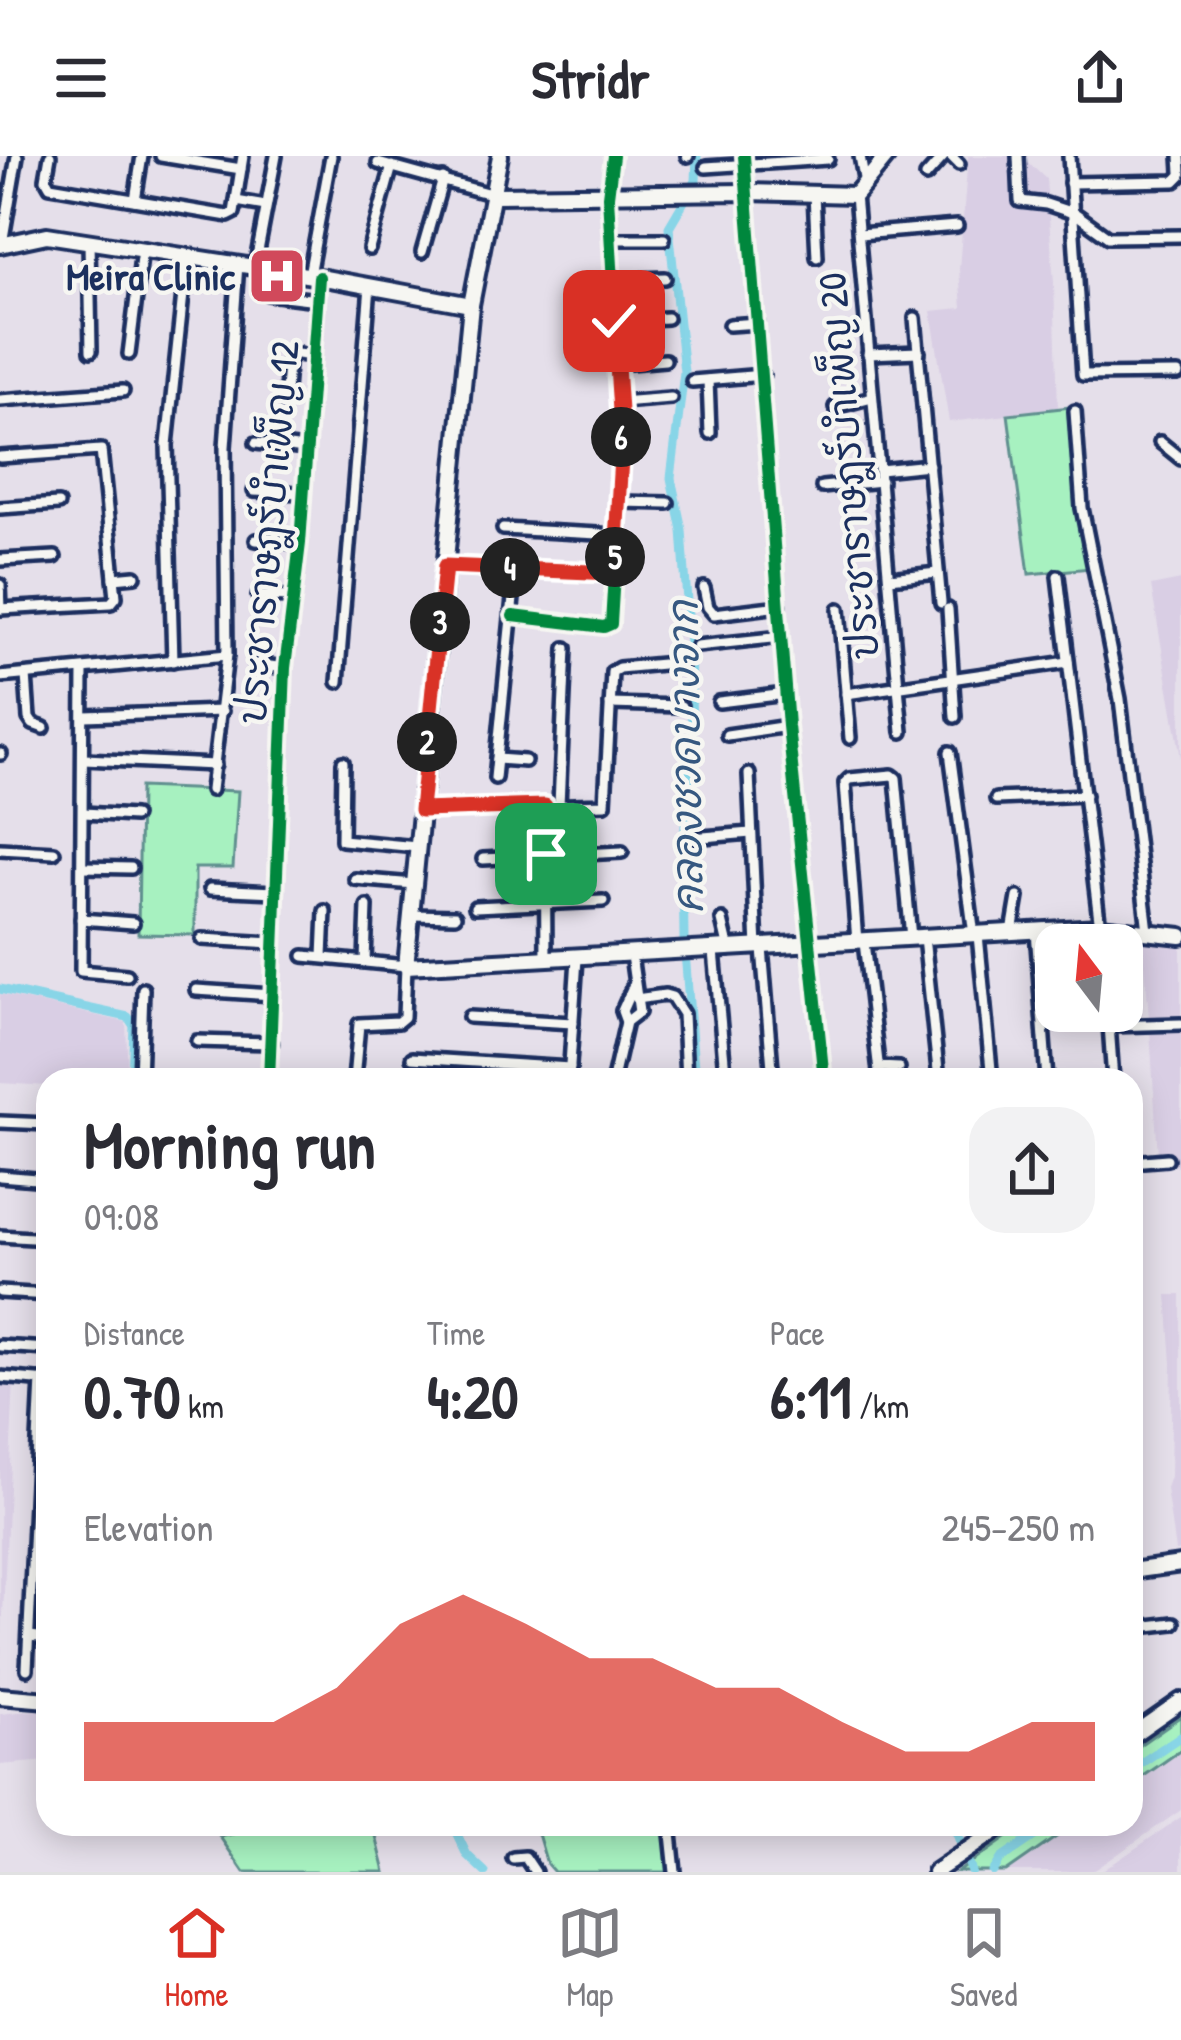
<!DOCTYPE html>
<meta charset="utf-8">
<style>
:root{--surface:#fff;--page:#f2f2f3;--text:#2b2b33;--muted:#7c7c81;--line:#e1e1e2;--accent:#d93025}
body{margin:0;font-family:"Patrick Hand","Playpen Sans Thai",sans-serif;background:var(--page);color:var(--text);height:100vh;display:flex;flex-direction:column;font-size:45px;white-space:nowrap}
*{box-sizing:border-box;margin:0}
p{font-size:39px;color:var(--muted)}
.icon{flex:none;width:66px;height:66px;fill:none;stroke:currentColor;stroke-width:2;stroke-linecap:round;stroke-linejoin:round}
.map{position:relative;flex:1;overflow:hidden}
.sheet{position:absolute;left:36px;top:912px;width:1107px;height:768px;display:flex;flex-direction:column;background:var(--surface);border-radius:36px;box-shadow:0 6px 30px #0003}
.sheet>*{flex:none}
.needle{width:78px;rotate:344deg}
.buttons{position:absolute;left:1035px;top:768px;display:grid;gap:24px}
.buttons a{display:grid;place-items:center;width:108px;height:108px;border-radius:24px;background:var(--surface);box-shadow:0 6px 30px #0003;font-size:60px}
.pin{position:absolute;display:grid;place-items:center;width:102px;height:102px;color:#fff;margin:-51px;border-radius:24px;box-shadow:0 6px 18px #0006}
.km{position:absolute;width:60px;height:60px;margin:-30px;border-radius:50%;background:#222;color:#fff;font-size:33px;line-height:60px;text-align:center}
.round{display:grid;place-items:center;flex:none;width:126px;height:126px;border-radius:36px;background:var(--page)}
.head{display:flex;align-items:center;justify-content:space-between;height:204px;padding:0 48px}
h1{font-size:66px;font-weight:800;line-height:90px}
.figures{display:grid;grid-template-columns:repeat(3,1fr);gap:18px;height:204px;padding:12px 48px}
.figures div{display:grid;align-content:center}
.figures b{font-size:60px;font-weight:800}
.figures small{font-size:33px;font-weight:400}
.figures p{font-size:33px}
.chart{height:336px;padding:24px 48px}
.chart p{display:flex;justify-content:space-between}
.chart svg{width:100%;height:216px;margin-top:12px;fill:var(--accent);opacity:.7}
header{display:flex;justify-content:space-between;align-items:center;height:156px;padding:0 48px;background:var(--surface);font-size:54px;font-weight:800}
.tabs{display:flex;justify-content:space-around;align-items:center;height:168px;border-top:3px solid var(--line);background:var(--surface);font-size:33px;color:var(--muted)}
.tabs a{display:grid;justify-items:center;gap:6px}
.tabs .selected{color:var(--accent)}
.map>svg:first-child{display:block}
</style>
<header><svg class="icon" aria-label="menu" viewBox="0 0 24 24"><path d="M4 6h16M4 12h16M4 18h16"/></svg>Stridr<svg class="icon" aria-label="share" viewBox="0 0 24 24"><path d="M12 15V3M7 8l5-5 5 5M5 13v7h14v-7"/></svg></header>
<div class="map">
<svg width="1181" height="1716" viewBox="0 0 1181 1716">
<rect width="100%" height="100%" fill="#e5dfea"/>
<filter id="ink" filterUnits="userSpaceOnUse"><feTurbulence type="fractalNoise" baseFrequency=".00833" numOctaves="2"/><feDisplacementMap in="SourceGraphic" scale="24" xChannelSelector="R" yChannelSelector="G"/><feConvolveMatrix kernelMatrix="1 2 1 2 8 2 1 2 1" color-interpolation-filters="sRGB"/></filter>
<g filter="url(#ink)">
<!-- built -->
<g fill="#d9cee4">
<path d="M968,0h53l25,23 8,104 4,126 -109,13 -18,-111 31,-3 -3,-39z"/>
<path d="M1181,424v178l-30,-172z"/>
<path d="M1143,780l38,7v75l-32,1z"/>
<path d="M0,838l126,28 2,58h-80v6l-48,-3z"/>
<path d="M1181,874v135l-5,1 -2,-11 -16,1 -8,-125z"/>
<path d="M1167,1139h14v255l-6,1 -9,-63 4,-12 2,-113z"/>
<path d="M0,1223l14,1 -14,298z"/>
<path d="M48,1553v52l-48,4v-51z"/>
<path d="M1181,1594v60l-89,62h-86l69,-48h56v-39z"/>
<path d="M1181,1661v55h-80z"/>
</g>
<!-- green -->
<g fill="#a7f1c0" stroke="#61908f" stroke-width="3">
<path d="M1071,251l7,92 13,69 -62,6 -21,-160z"/>
<path d="M140,631l98,4 -5,77h-38v67l-57,-1z"/>
<path d="M1181,1560v34l-50,35v-34z"/>
<path d="M275,1668l16,4 4,-4h78l12,48h-141l-24,-35z"/>
<path d="M535,1668h131l6,48h-118l-7,-8z"/>
<path d="M1026,1668h49l-69,48h-48z"/>
</g>
<g fill="none" stroke-linecap="round" stroke-linejoin="round">
<!-- canal -->
<g stroke="#88d5e7" stroke-width="9">
<path d="M0,833l128,28 6,9 -2,54"/>
<path d="M695,924l-11,-141 -1,-85 9,-121 -2,-89 -8,-114 -11,-52 13,-106 -15,-145 27,-46 1,-25"/>
<path d="M1131,1614l50,-34"/>
<path d="M452,1668l15,31 18,17"/>
<path d="M953,1668l19,48"/>
<path d="M993,1716l8,-13 51,-35"/>
</g>
<defs>
<g id="street">
<path d="M50,0l-4,23 4,7 178,30 6,-3 9,-57"/>
<path d="M161,0l80,13"/>
<path d="M687,0h1"/>
<path d="M744,0l44,570 36,354"/>
<path d="M860,0l5,28"/>
<path d="M951,0l8,8"/>
<path d="M1018,0l2,45 26,3 30,10 32,23 73,-1"/>
<path d="M1069,0l14,219 95,-1"/>
<path d="M1180,0l1,16"/>
<path d="M378,7l116,32"/>
<path d="M706,11l122,-8"/>
<path d="M926,20l18,-20"/>
<path d="M1070,27l105,-2 6,-6"/>
<path d="M814,38l3,63"/>
<path d="M855,39l47,537"/>
<path d="M135,44l7,-44"/>
<path d="M236,45l30,5"/>
<path d="M859,78l98,-8"/>
<path d="M610,83h54"/>
<path d="M89,85l2,110"/>
<path d="M2,88l15,-88"/>
<path d="M369,93l23,-83"/>
<path d="M422,96l21,-73"/>
<path d="M255,111l21,-111"/>
<path d="M309,119l22,-119"/>
<path d="M612,124l53,-2"/>
<path d="M268,138l49,6"/>
<path d="M915,162l26,285"/>
<path d="M614,165l53,-3"/>
<path d="M729,169l29,-2"/>
<path d="M129,198l13,-105"/>
<path d="M868,198l51,-2"/>
<path d="M618,208l47,-4"/>
<path d="M708,224l2,53"/>
<path d="M692,225l71,-6"/>
<path d="M0,244l123,-9"/>
<path d="M285,246l4,-49 24,3"/>
<path d="M620,246l51,-4"/>
<path d="M835,251l37,-10"/>
<path d="M1075,255l7,97 38,191 28,232"/>
<path d="M1160,286l21,17"/>
<path d="M256,287l49,6"/>
<path d="M0,301l101,-7 15,147 -5,6 -111,6"/>
<path d="M880,314l49,-5"/>
<path d="M822,331l59,-6"/>
<path d="M254,335l48,2"/>
<path d="M619,346l49,1"/>
<path d="M0,352l58,-4"/>
<path d="M503,373l114,6"/>
<path d="M256,384l44,3"/>
<path d="M0,404l55,-3"/>
<path d="M445,410l169,7"/>
<path d="M1058,420l44,369"/>
<path d="M114,422l21,-2"/>
<path d="M889,422l49,-5"/>
<path d="M0,429l1,24"/>
<path d="M704,432l4,19 6,7 66,-8"/>
<path d="M258,440l36,1"/>
<path d="M839,453l11,129"/>
<path d="M948,453l7,108"/>
<path d="M513,460l91,11 7,-3 11,-183 -14,-245 5,-40"/>
<path d="M697,490l85,-9"/>
<path d="M173,505l-6,-216 20,-189"/>
<path d="M255,508l30,4"/>
<path d="M83,514l-2,301 46,4"/>
<path d="M26,519l3,43 4,6 11,4"/>
<path d="M0,521l227,-22"/>
<path d="M338,526l32,-396"/>
<path d="M846,538l222,-32"/>
<path d="M719,546l67,-8"/>
<path d="M610,548l71,2"/>
<path d="M85,560l137,-5"/>
<path d="M727,579l61,-9"/>
<path d="M950,596l24,183"/>
<path d="M0,598h1"/>
<path d="M84,603l131,6"/>
<path d="M497,603l28,2"/>
<path d="M343,606l-1,78 75,7"/>
<path d="M749,618l8,174"/>
<path d="M495,622l21,-210"/>
<path d="M211,634l16,-135 -2,-208 13,-183"/>
<path d="M996,643l89,-4"/>
<path d="M559,649l7,-157"/>
<path d="M545,650l1,153"/>
<path d="M421,654l184,-6 7,-132 7,-4 65,-6"/>
<path d="M84,657l50,3"/>
<path d="M691,682l60,-5"/>
<path d="M0,693l54,3"/>
<path d="M483,703l139,-7"/>
<path d="M83,711l48,1"/>
<path d="M355,723l59,5"/>
<path d="M210,733l66,3"/>
<path d="M475,751l128,-6"/>
<path d="M412,759l43,1"/>
<path d="M81,763l52,4"/>
<path d="M722,764l7,30"/>
<path d="M1036,774l11,150"/>
<path d="M1012,776l6,-35"/>
<path d="M978,779l14,145"/>
<path d="M924,781l15,143"/>
<path d="M202,783l72,4"/>
<path d="M857,786l-12,-159 4,-4 43,-4 4,3 15,160"/>
<path d="M864,786l16,138"/>
<path d="M762,792l11,132"/>
<path d="M714,795l11,121"/>
<path d="M631,799l8,57 -13,10 -4,-11 12,-27"/>
<path d="M304,800l102,10 -2,51 -6,5 -39,2 -5,56"/>
<path d="M323,801l2,-46"/>
<path d="M365,805l2,-55"/>
<path d="M196,834l77,5"/>
<path d="M636,843l29,-4 7,2 11,17 3,66"/>
<path d="M1108,855l5,69"/>
<path d="M469,861l104,6"/>
<path d="M1110,870l71,-2"/>
<path d="M197,885l75,2"/>
<path d="M412,902l158,10"/>
<path d="M879,911l20,1"/>
<path d="M613,923l13,-57"/>
<path d="M140,924l3,-91"/>
<path d="M269,924l16,-412 15,-125 19,-266"/>
<path d="M569,924l8,-122"/>
<path d="M0,966l48,2"/>
<path d="M1131,1006l36,-3"/>
<path d="M0,1020l48,4"/>
<path d="M0,1080l48,3"/>
<path d="M0,1136l48,3"/>
<path d="M0,1190l48,3"/>
<path d="M0,1221l48,4"/>
<path d="M1131,1472l43,-5"/>
<path d="M29,1480l19,2"/>
<path d="M27,1513l14,-289"/>
<path d="M670,1668l5,48"/>
<path d="M513,1702l12,-1 10,15"/>
</g>
<g id="secondary">
<path d="M500,0l-29,149 -65,661 694,-39 81,9"/>
<path d="M494,39l252,-3 109,3 32,-39"/>
<path d="M0,89l47,-10 272,42 152,28"/>
<path d="M1131,1415l50,-7"/>
<path d="M0,1540l48,4"/>
<path d="M1131,1580l50,-35"/>
<path d="M935,1716l71,-48"/>
</g>
</defs>
<!-- street casing -->
<use href="#street" stroke="#1b2f5e" stroke-width="18"/>
<!-- secondary casing -->
<use href="#secondary" stroke="#1b2f5e" stroke-width="22"/>
<!-- street -->
<use href="#street" stroke="#f6f6f2" stroke-width="9"/>
<!-- secondary -->
<use href="#secondary" stroke="#f6f6f2" stroke-width="14"/>
<defs>
<g id="cycleway">
<path d="M744,0l44,570 36,354"/>
<path d="M513,460l91,11 7,-3 11,-183 -14,-245 5,-40"/>
<path d="M269,924l16,-412 15,-125 19,-266"/>
</g>
</defs>
<!-- cycleway casing -->
<use href="#cycleway" stroke="#f6f6f2" stroke-width="20"/>
<!-- cycleway -->
<use href="#cycleway" stroke="#00873e" stroke-width="12"/>
</g>
</g>
<g fill="none" stroke-linecap="round" stroke-linejoin="round" filter="url(#ink)">
<defs>
<path id="route" d="M546,698l-1,-48 -124,4 24,-244 169,7 8,-132 -8,-120"/>
</defs>
<!-- route casing -->
<use href="#route" stroke="#fff" stroke-width="24"/>
<!-- route -->
<use href="#route" stroke="#d93025" stroke-width="15"/>
</g>
<!-- icons -->
<defs>
<symbol id="hospital-square" viewBox="-11 -11 22 22"><rect x="-9" y="-9" width="18" height="18" rx="4" fill="#d1495b" stroke="#f6f6f2"/><path d="M-5-5h3v3.5h4V-5h3V5h-3V1.5h-4V5h-3Z" fill="#fff"/></symbol>
</defs>
<g fill-rule="evenodd">
<use href="#hospital-square" x="244" y="87" width="66" height="66"/>
</g>
<g text-anchor="middle" stroke-width="9" stroke-linejoin="round" paint-order="stroke">
<!-- poi labels -->
<g font-size="39" font-weight="bold" fill="#1b2f5e" stroke="#f6f6f2" text-anchor="end">
<text x="235" y="134">Meira Clinic</text>
</g>
<!-- street labels -->
<g font-size="39" fill="#1b2f5e" stroke="#f6f6f2">
<text transform="translate(848 310) rotate(-95)" y="14">ประชาราษฎร์บำเพ็ญ 20</text>
<text transform="translate(268 376) rotate(-85)" y="14">ประชาราษฎร์บำเพ็ญ 12</text>
</g>
<!-- water labels -->
<g font-size="42" font-style="italic" fill="#365880" stroke="#f6f6f2">
<text transform="translate(685 601) rotate(-91)" y="15">คลองชวดบางจาก</text>
</g>
</g>
</svg>
<div class="buttons">
<a><svg class="needle" viewBox="-14 -14 28 28"><path d="M0-13l5 13h-10z" fill="#e53935"/><path d="M0 13l5-13h-10z" fill="#7c7c81"/></svg></a>
</div>
<div class="pin" style="left:546px;top:698px;background:#1e9e55"><svg class="icon" aria-label="arrive" viewBox="0 0 24 24"><path d="M6 21V4h12l-3 4 3 4H6"/></svg></div>
<div class="pin" style="left:614px;top:165px;background:#d93025"><svg class="icon" aria-label="check" viewBox="0 0 24 24"><path d="M5 12l5 5 9-10"/></svg></div>
<b class="km" style="left:427px;top:586px">2</b>
<b class="km" style="left:440px;top:466px">3</b>
<b class="km" style="left:510px;top:412px">4</b>
<b class="km" style="left:615px;top:401px">5</b>
<b class="km" style="left:621px;top:281px">6</b>
<section class="sheet">
<div class="head"><div><h1>Morning run</h1><p>09:08</p></div><a class="round"><svg class="icon" aria-label="share" viewBox="0 0 24 24"><path d="M12 15V3M7 8l5-5 5 5M5 13v7h14v-7"/></svg></a></div>
<div class="figures">
<div><p>Distance</p><b>0.70<small> km</small></b></div>
<div><p>Time</p><b>4:20</b></div>
<div><p>Pace</p><b>6:11<small> /km</small></b></div>
</div>
<div class="chart"><p><span>Elevation</span>245–250 m</p>
<svg viewBox="0 0 160 44" preserveAspectRatio="none"><path d="M0 44V32L10 32L20 32L30 32L40 25L50 12L60 6L70 12L80 19L90 19L100 25L110 25L120 32L130 38L140 38L150 32L160 32V44z"/></svg>
</div>
</section>
</div>
<nav class="tabs">
<a class="selected"><svg class="icon" aria-label="home" viewBox="0 0 24 24"><path d="M3 11l9-7 9 7M6 9v11h12V9"/></svg>Home</a>
<a><svg class="icon" aria-label="map" viewBox="0 0 24 24"><path d="M3 6l6-2 6 2 6-2v14l-6 2-6-2-6 2zM9 4v14M15 6v14"/></svg>Map</a>
<a><svg class="icon" aria-label="saved" viewBox="0 0 24 24"><path d="M7 4h10v16l-5-4-5 4z"/></svg>Saved</a>
</nav>
